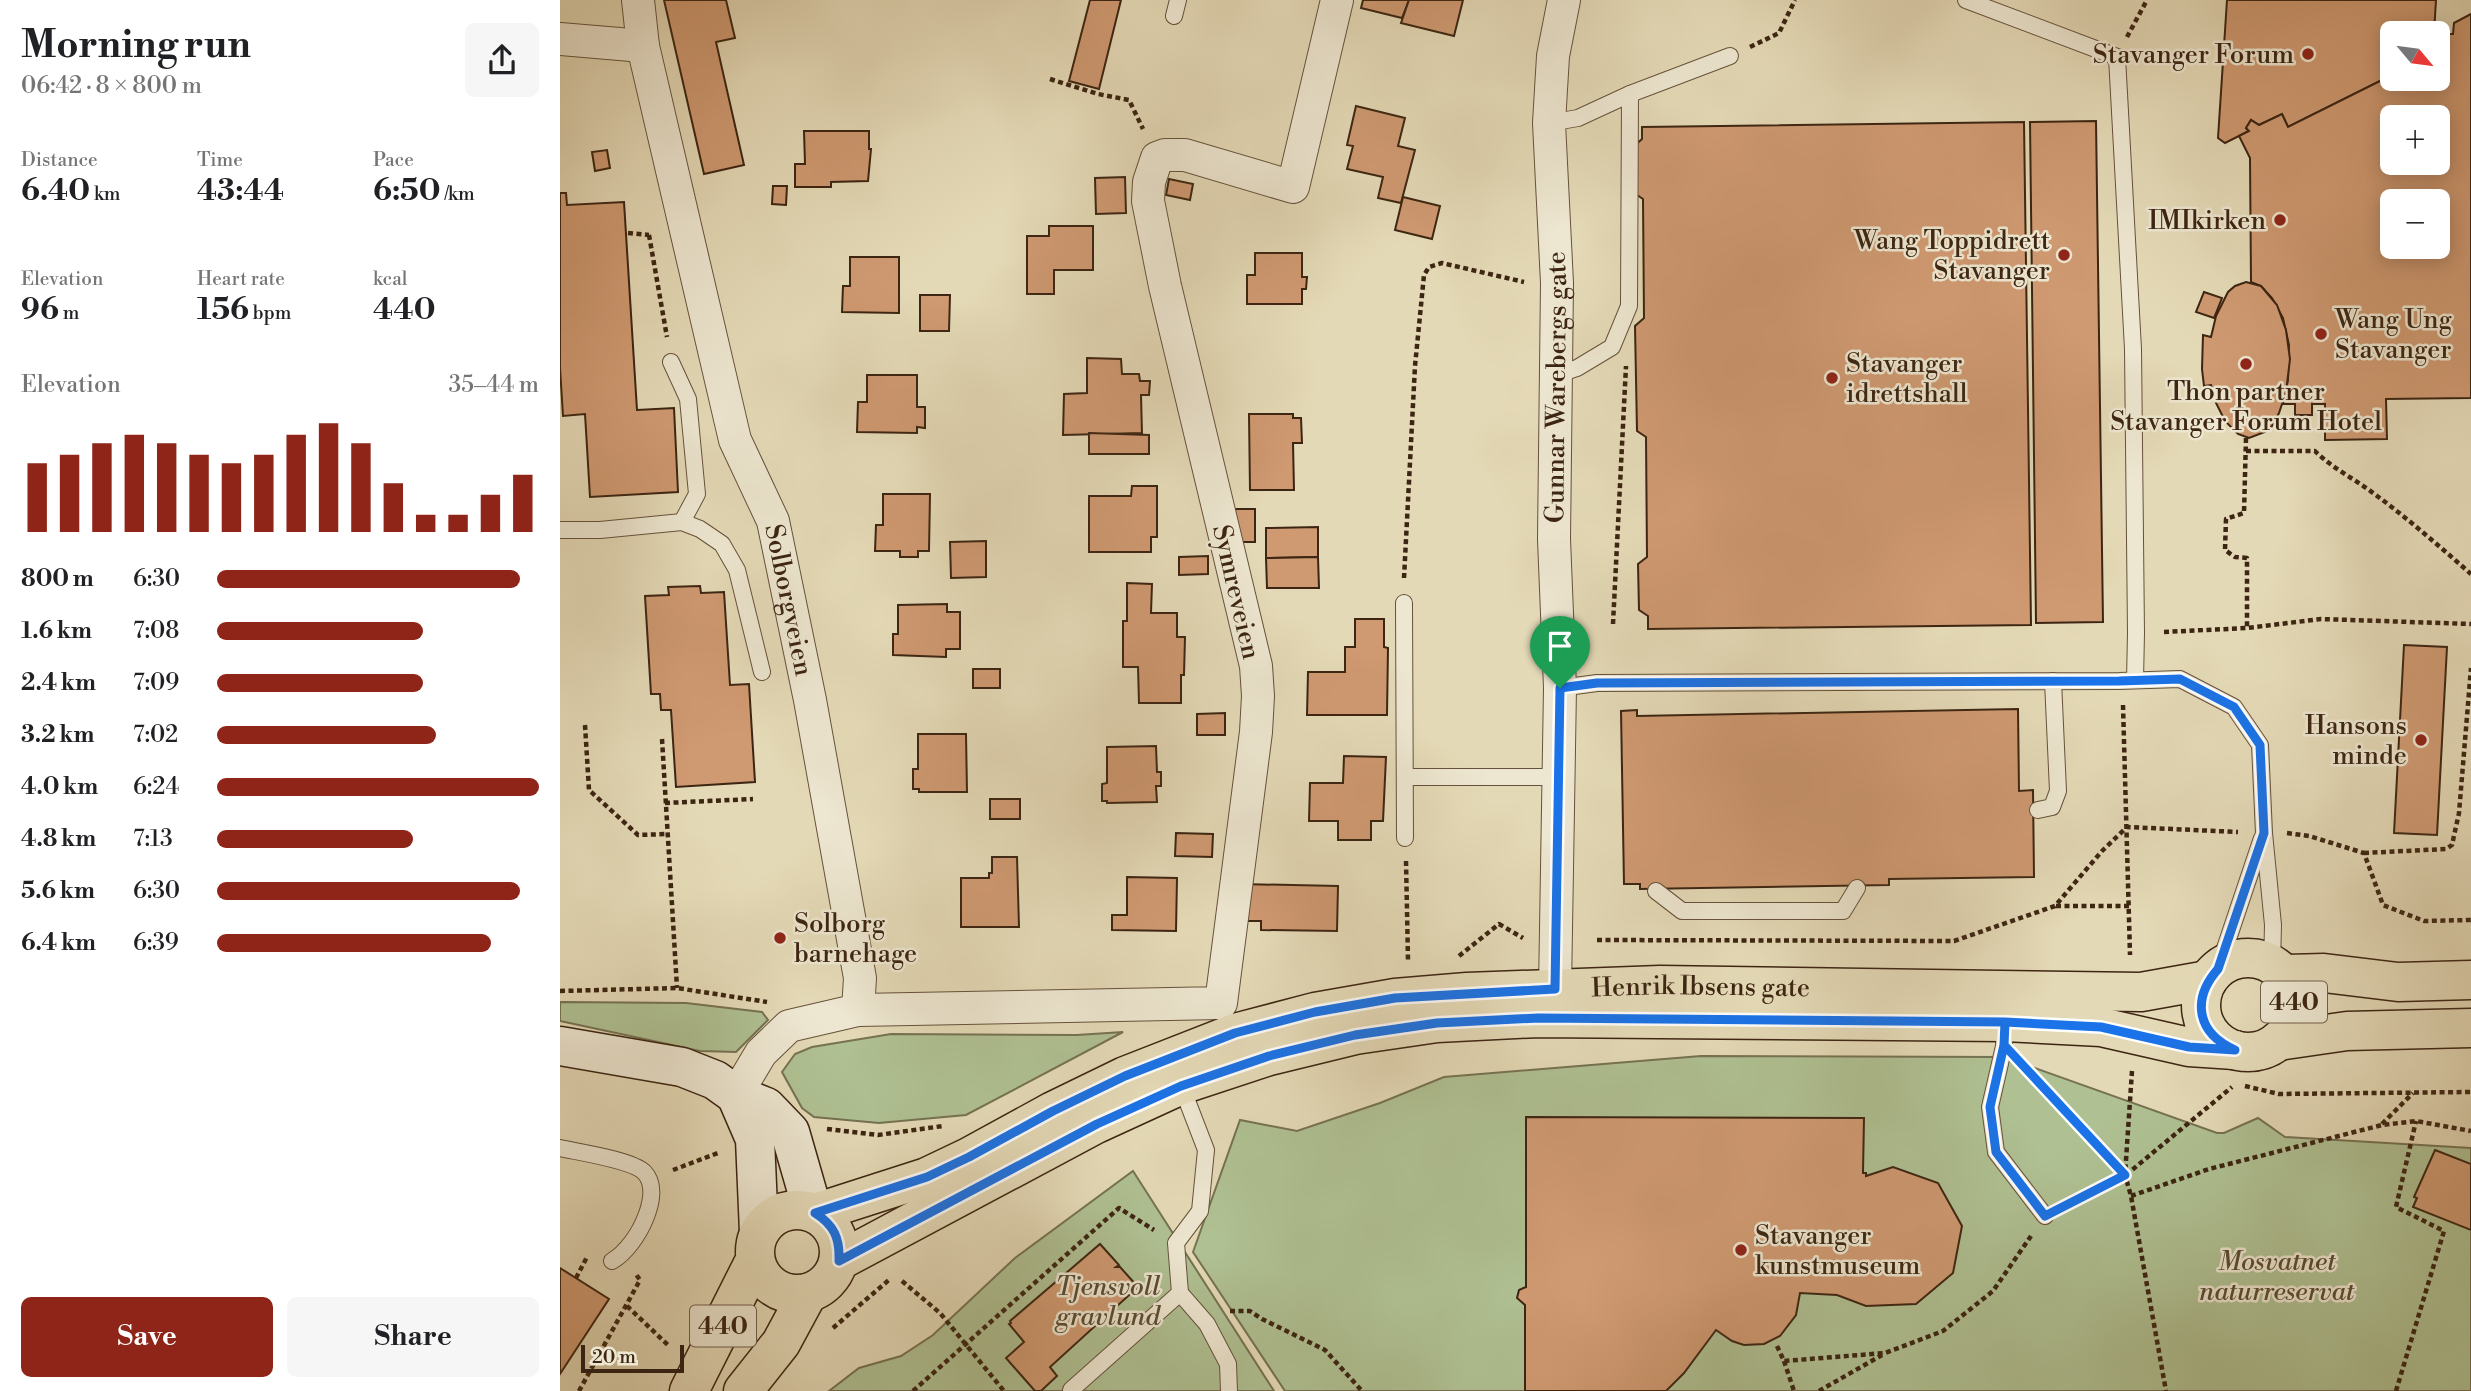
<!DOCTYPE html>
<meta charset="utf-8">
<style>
:root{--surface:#fff;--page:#f6f6f6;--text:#202124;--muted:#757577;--accent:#8f2418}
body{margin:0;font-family:"Libre Bodoni",serif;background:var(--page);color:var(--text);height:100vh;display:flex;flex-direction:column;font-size:26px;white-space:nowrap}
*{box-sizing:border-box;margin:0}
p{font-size:23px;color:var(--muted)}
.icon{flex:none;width:38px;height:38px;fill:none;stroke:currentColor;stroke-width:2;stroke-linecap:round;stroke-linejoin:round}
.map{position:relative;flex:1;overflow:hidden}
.sheet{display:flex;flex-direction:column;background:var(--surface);width:560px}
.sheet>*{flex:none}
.needle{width:46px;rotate:119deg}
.fabs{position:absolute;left:1820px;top:21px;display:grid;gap:14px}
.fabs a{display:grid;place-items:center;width:70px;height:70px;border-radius:10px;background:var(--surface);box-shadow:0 4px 18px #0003;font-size:35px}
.scale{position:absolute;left:21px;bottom:18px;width:103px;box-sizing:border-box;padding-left:7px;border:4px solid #3c2512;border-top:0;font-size:19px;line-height:24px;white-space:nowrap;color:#3c2512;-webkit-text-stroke:5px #ede6d0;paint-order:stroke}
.pin{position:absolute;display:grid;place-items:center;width:60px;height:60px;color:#fff;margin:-72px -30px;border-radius:50% 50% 50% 0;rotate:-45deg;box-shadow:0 0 7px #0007}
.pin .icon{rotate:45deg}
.round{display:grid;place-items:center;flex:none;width:74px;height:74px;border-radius:10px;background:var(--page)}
.headline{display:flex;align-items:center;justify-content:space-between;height:119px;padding:0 21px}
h1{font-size:38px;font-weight:700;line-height:52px}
.stats{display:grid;grid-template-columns:repeat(3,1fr);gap:10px;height:119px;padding:7px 21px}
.stats div{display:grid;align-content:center}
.stats b{font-size:30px;font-weight:700}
.stats small{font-size:19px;font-weight:400}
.stats p{font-size:19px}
.chart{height:196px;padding:14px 21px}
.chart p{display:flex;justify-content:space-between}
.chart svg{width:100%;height:126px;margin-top:7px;stroke:var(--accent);stroke-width:6}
.action{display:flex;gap:14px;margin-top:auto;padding:14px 21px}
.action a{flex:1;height:80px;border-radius:10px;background:var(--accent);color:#fff;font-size:28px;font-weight:700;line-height:80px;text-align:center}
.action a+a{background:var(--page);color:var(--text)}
ul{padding:0 21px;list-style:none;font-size:23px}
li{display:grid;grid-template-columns:112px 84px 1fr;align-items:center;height:52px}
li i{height:18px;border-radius:9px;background:var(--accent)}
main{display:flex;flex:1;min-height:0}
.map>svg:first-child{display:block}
</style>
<main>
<section class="sheet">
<div class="headline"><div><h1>Morning run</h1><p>06:42 · 8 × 800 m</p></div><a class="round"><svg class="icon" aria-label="share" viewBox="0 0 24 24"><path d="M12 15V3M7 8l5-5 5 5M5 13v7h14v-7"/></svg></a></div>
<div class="stats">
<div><p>Distance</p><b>6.40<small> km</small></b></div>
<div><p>Time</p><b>43:44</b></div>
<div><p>Pace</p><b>6:50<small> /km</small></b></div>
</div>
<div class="stats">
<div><p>Elevation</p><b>96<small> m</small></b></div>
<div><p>Heart rate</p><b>156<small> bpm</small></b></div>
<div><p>kcal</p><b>440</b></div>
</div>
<div class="chart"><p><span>Elevation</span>35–44 m</p>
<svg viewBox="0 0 160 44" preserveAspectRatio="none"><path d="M5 44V20M15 44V17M25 44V13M35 44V10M45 44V13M55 44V17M65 44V20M75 44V17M85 44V10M95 44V6M105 44V13M115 44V27M125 44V38M135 44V38M145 44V31M155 44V24"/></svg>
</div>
<ul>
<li><b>800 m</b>6:30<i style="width:94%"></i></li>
<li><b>1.6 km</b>7:08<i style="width:64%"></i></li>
<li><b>2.4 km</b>7:09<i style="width:64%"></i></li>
<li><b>3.2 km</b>7:02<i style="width:68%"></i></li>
<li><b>4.0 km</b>6:24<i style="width:100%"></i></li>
<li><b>4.8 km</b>7:13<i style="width:61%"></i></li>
<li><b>5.6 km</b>6:30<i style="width:94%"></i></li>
<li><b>6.4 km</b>6:39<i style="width:85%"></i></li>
</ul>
<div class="action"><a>Save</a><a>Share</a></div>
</section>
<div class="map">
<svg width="1911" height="1391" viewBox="0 0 1911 1391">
<rect width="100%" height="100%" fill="#e4d9b6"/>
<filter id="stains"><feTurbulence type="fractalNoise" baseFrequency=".00286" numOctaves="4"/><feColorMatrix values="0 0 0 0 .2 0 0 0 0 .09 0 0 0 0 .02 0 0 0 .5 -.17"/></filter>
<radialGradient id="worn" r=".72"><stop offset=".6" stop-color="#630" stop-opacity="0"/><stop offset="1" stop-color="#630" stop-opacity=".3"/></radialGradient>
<!-- green -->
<g fill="#afc092" stroke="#767252" stroke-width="2">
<path d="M0,1002l126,1 76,9 6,8 -32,32 -36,-1 -140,-30z"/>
<path d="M563,1032l-157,83 -87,8 -65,-6 -12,-9 -20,-36 13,-18 17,-7 79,-13 186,1z"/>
<path d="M1141,1056l303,1 213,76h7l34,-15 27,19 186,11v243h-1186l-92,-139 47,-132 57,11 83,-28 64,-26z"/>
<path d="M573,1171l141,220h-445l30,-23 42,-12 32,-21 82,-77z"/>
</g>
<!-- building -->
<g fill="#cf9971" stroke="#3c2512" stroke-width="2" fill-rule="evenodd">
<path d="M104,0h62l9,38 -19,4 28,123 -40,9z"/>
<path d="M530,0h31l-22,89 -30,-8z"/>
<path d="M803,0h46l-7,18 -41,-10z"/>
<path d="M849,0h54l-9,36 -53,-13z"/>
<path d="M1667,0h209l-2,33h-42v42l-104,52 -6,-13 -23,11 -8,-5 -5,8 3,3 -24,12 -7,-5z"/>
<path d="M1911,14v384l-85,1 1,40 -62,1v-36h-13v11h-17v-11h-12l5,-24 1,-35 -6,-27 -11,-20 -11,-12 -10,-4 -1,-124 -11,-22 10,-5 -3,-3 5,-8 8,5 23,-11 6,13 104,-52v4h46v-45h15l1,-11zM1832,117h46v46h-46zM1832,201h46v46h-46z"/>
<path d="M796,106l49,12 -7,28 17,4 -14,53 -23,-5 5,-21 -36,-8 6,-23 -6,-1z"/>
<path d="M1536,121l7,501 -67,1 -6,-501z"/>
<path d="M1464,122l7,503 -383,4v-13l-9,-6 -1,-46 9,-7 -1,-120 -9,-6 -2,-105 9,-8 -1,-119 -9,-6 -1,-46 9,-8v-12z"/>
<path d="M244,131h65v18h2l-3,32 -37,1v5h-36v-23h10z"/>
<path d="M47,150l3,18 -15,3 -3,-19z"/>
<path d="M565,177l1,36 -30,1 -1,-36z"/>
<path d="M609,179l24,5 -3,16 -24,-5z"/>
<path d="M213,186h14l-1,19 -14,-1z"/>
<path d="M0,193h6l1,12 57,-3 13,208 37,-2 4,84 -88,5 -5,-83 -22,2 -3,-48z"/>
<path d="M843,197l37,9 -8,33 -37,-9z"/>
<path d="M489,226h44v44h-39v24h-27v-58h22z"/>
<path d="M695,253h47v24h5l-1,12h-4v15h-55v-29h8z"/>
<path d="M290,257h49v56l-57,-1 1,-26h7z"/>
<path d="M1686,282l15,4 16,19 9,25 4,29 -4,33 -7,21 -7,13 -7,6 -16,6 -11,-4 -13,-13 -9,-18 -5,-18 -7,1 -2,-17 1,-34 8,2 5,-21 12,-24 7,-6z"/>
<path d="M1644,292l18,6 -8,20 -18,-6z"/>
<path d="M360,295h30l-1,36h-29z"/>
<path d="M527,358l34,1 1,15h17l1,7h10l-1,14h-8l1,38 -79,2 1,-41 23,-1z"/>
<path d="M307,375h50v32h8v21l-8,-1v6l-60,-1 1,-30h9z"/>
<path d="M689,414h44v4h8l1,25h-9l1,47h-44z"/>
<path d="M529,433l60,2v19h-60z"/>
<path d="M572,486h25v51h-6v15h-62v-56h42z"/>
<path d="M323,494h47l-1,57h-11v6h-18v-6h-25l1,-26h7z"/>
<path d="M673,509h22v33h-21z"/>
<path d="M758,527v30l-52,1v-30z"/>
<path d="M426,541v36l-35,1 -1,-36z"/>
<path d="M648,556v18l-29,1v-18z"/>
<path d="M758,557l1,31h-52l-1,-30z"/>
<path d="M567,583l25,1 -1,29h26v24h8l-1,38h-3v28h-42l-1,-36h-15v-46h4z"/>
<path d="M140,586l1,7 23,-1 6,93 19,-1 6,98 -79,5 -5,-77h-10l-1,-16h-9l-6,-98 24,-1 -1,-8z"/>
<path d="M387,604v8h13v37h-14v8l-53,-2v-21h5v-29z"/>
<path d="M795,619h29v28l4,1 -1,67h-80l1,-43h37v-25h10z"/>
<path d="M1844,645l43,2 -10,188 -43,-2z"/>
<rect x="413" y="669" width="27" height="19"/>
<path d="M1458,709l1,82 14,-1 1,87 -145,2v6l-249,4v-5h-16l-3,-173 16,-1v6z"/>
<path d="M665,713v22h-28v-21z"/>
<path d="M358,734h48l1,58h-48v-3h-6v-20h5z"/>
<path d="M596,746l1,26h4v14h-5l1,16 -50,1v-2h-5v-17l5,-1v-36z"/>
<path d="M784,756l42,1 -3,64h-12v19h-33v-19h-29l1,-38h33z"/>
<rect x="430" y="799" width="30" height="20"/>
<path d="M616,833l37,1 -1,23 -37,-1z"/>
<path d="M432,857h25l2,70h-58v-49h28v-5h3z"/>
<path d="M567,877l50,1 -1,53 -64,-1v-15h15z"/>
<path d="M680,884l98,2 -1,45 -76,-1v-9h-21z"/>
<path d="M966,1117l338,1 -1,55h3v3l27,-9 45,16 24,43 -9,47 -37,31 -50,2 -29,-11 -37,-2 -4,22 -16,21 -16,8 -20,1 -12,-4 -16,-11 -32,43 -18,18h-141v-86l-8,-7 2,-8 7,-3z"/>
<path d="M1875,1150l36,14v66l-58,-23 4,-9 -3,-1z"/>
<path d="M540,1244l19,21 -3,2h4l18,20 -88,80 7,9 -16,15h-6l-29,-33 18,-16 -15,-18 2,-1 -1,-2z"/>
<path d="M0,1268l49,31 -49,75z"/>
</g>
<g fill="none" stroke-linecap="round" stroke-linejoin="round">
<defs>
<g id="lane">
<path d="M1406,0l151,57 16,292 3,284 -1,47"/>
<path d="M614,16l4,-16"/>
<path d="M989,123l29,-5 52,-24 100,-38"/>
<path d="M111,362l17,37 9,95 -15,28"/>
<path d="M996,375l21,-7 35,-21 17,-41 1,-212"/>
<path d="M0,530h40l82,-8 18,7 22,15 15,26 25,102"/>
<path d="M844,603l1,235"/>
<path d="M1000,688l37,-5 522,-2 61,-2 54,28 26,38 4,88 9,92 -1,40"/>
<path d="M845,777h154"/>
<path d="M1478,810l14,-3 6,-16 -5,-110"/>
<path d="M1096,891l26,20h161l14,-23"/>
<path d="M1658,969l44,-131"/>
<path d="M1445,1022l-1,24 -14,61 6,45 49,64"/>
<path d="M621,1085l25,65 -6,61 -24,32 4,50 27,31 21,40 1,27"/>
<path d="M0,1148c18,4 72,12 84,24 12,12 7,33 1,47 -6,15 -19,34 -33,42"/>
<path d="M511,1390l109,-97"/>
</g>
<g id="street">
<path id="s1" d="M78,0l5,46 92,394 38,81 37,179 50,278 -2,32 -69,16 -28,27 -25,42"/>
<path d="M0,39l83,7"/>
<path id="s2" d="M995,989l5,-301 -6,-149 3,-256 -8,-160 4,-67 11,-56"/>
<path d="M298,1010l363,-7 35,-271 2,-36 -2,-30 -91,-380 -17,-85 1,-19 8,-24 8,-3h20l108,32 44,-187"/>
</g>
<g id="secondary">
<path d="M0,1046l122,21 33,13 21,15 30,12 24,25 23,80"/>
<path d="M176,1095l19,44 4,93"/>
</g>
<g id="primary">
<circle cx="1688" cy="1005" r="47"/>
<path d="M1723,974l41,-1 74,9 73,-2"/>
<path d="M1718,1041l69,-10 124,-3"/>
<circle cx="237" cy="1252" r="42"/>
<path id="s3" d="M255,1213l112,-36 42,-20 84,-46 72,-35 110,-43 80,-21 80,-14 72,-6 193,-7 481,7 67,-12"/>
<path d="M279,1261l257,-137 85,-39 88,-29 86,-21 82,-12 101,-5 467,4 96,5 88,20 46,3"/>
<path d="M129,1391l66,-131"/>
<path d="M183,1391l38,-48 27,-50"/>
</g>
</defs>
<!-- lane casing -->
<use href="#lane" stroke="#66523b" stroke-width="18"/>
<!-- street casing -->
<use href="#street" stroke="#66523b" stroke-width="34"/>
<!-- secondary casing -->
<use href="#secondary" stroke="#3c2512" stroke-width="41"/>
<!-- primary casing -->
<use href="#primary" stroke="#3c2512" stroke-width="41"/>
<!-- path -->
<g stroke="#3c2512" stroke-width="4.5" stroke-dasharray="5 3.5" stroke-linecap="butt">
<path d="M1567,37l20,-37"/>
<path d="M1190,47l29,-14 16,-33"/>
<path d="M490,79l48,15 31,6 14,29"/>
<path d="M68,233l21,2"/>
<path d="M89,235l18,102"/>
<path d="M1686,438l-2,75 -18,6 -1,31 10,7 12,1v70"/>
<path d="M1686,451h69c16,16 36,26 54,39 36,26 69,55 102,84"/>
<path d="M844,578l11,-212 9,-91 5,-8 13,-4 82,19"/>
<path d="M1053,624l13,-258"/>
<path d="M1604,632l83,-4 74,-9 150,5"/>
<path d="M1563,705l7,250"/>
<path d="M25,725l4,65 49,45 29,-1"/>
<path d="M102,739l15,249"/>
<path d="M105,803l88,-4"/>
<path d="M1727,833l22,3 55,17 19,52 41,16 47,-1"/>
<path d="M1804,853l82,-4 6,-4 7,-32 12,-145"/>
<path d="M846,861l2,99"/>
<path d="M1496,906h73"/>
<path d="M1037,940l357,1 101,-35 47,-55 25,-24 111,5"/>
<path d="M899,956l40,-32 24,14"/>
<path d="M0,991l117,-3 90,14"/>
<path d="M1466,1069l99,106 -59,30"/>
<path d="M1572,1071l-7,104 6,21 35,195"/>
<path d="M1685,1086l34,8 192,-2"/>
<path d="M1822,1124l31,-31"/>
<path d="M267,1129l51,6 65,-9"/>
<path d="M113,1170l45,-17"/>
<path d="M1566,1175l106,-88"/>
<path d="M1571,1196l78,-27 173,-44 34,-4 55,10"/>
<path d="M16,1278l11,-21"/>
<path d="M342,1281l38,32 64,78"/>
<path d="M67,1306l43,41"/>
<path d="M670,1311h20l12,8 63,31 37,41"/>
<path d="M273,1328l57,-49"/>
<path d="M1217,1346l7,15 101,-8 58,-22 50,-40 38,-55"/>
<path d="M1224,1361l10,30"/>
<path d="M19,1391l61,-111 -5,-7"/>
<path d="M353,1391l206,-183 35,22"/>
<path d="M1259,1391l63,-36"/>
<path d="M1836,1391l48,-160 -48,-24 20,-86"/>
</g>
<!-- lane -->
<use href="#lane" stroke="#ede6d0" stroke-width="16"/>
<!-- street -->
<use href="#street" stroke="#ede6d0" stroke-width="32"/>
<!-- secondary -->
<use href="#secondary" stroke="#ede6d0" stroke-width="38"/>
<!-- primary -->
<use href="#primary" stroke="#e4d9b6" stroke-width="38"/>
</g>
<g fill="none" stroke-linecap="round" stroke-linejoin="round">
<defs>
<path id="route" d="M1000,688l-5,301 -160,9 -80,14 -80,21 -110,43 -72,35 -84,46 -42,20 -112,36c19,12 25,25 24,48l258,-137 84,-38 88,-30 86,-21 82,-12 101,-5 467,4 -1,23 121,130 -80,41 -49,-64 -6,-45 14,-62 1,-23 96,5 88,20 46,3c-38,-17 -44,-50 -17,-81l46,-136 -4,-88 -26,-38 -54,-28 -61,2 -522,2 -37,5"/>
</defs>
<!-- route casing -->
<use href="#route" stroke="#fff" stroke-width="14"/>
<!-- route -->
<use href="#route" stroke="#1a73e8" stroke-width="9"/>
</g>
<!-- markers -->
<g fill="#8f2418" stroke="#ede6d0" stroke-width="2.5">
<circle cx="1748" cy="54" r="7"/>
<circle cx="1720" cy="220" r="7"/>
<circle cx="1504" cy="255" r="7"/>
<circle cx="1761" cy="334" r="7"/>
<circle cx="1686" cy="364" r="7"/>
<circle cx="1272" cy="378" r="7"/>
<circle cx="1861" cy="740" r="7"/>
<circle cx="220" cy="938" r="7"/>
<circle cx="1181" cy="1250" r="7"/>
</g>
<g text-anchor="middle" stroke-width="5" stroke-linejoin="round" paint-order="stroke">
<!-- shield labels -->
<g fill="#ede6d0" stroke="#715f4b" stroke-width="2">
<rect x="1701" y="981.5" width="66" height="41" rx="5"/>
<rect x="130" y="1305.5" width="66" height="41" rx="5"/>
</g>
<g font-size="24" font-weight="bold" fill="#3c2512">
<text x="1734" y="1010">440</text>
<text x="163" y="1334">440</text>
</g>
<!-- poi labels -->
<g font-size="26" fill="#3c2512" stroke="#ede6d0" text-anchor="end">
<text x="1734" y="63">Stavanger Forum</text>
<text x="1706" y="229">IMIkirken</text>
<text x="1490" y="249">Wang Toppidrett<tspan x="1490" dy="30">Stavanger</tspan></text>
<text x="1775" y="328" text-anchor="start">Wang Ung<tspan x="1775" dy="30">Stavanger</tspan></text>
<text x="1286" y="372" text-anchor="start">Stavanger<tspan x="1286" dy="30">idrettshall</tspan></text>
<text x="1686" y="400" text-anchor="middle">Thon partner<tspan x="1686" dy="30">Stavanger Forum Hotel</tspan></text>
<text x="1847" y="734">Hansons<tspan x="1847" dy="30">minde</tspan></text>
<text x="234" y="932" text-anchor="start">Solborg<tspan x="234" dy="30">barnehage</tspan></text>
<text x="1195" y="1244" text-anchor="start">Stavanger<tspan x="1195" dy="30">kunstmuseum</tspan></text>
</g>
<!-- street labels -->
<g font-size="26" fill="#3c2512" stroke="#ede6d0">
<text dy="9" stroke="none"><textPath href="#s2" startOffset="602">Gunnar Warebergs gate</textPath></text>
<text transform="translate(677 592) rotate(77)" y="9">Symreveien</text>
<text dy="9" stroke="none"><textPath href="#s1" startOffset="621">Solborgveien</textPath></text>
<text dy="9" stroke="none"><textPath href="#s3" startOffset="928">Henrik Ibsens gate</textPath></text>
</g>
<!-- park labels -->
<g font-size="26" font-style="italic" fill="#594c32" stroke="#ede6d0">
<text x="1717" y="1270">Mosvatnet<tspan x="1717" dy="30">naturreservat</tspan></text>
<text x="548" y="1295">Tjensvoll<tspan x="548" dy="30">gravlund</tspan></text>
</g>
</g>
<rect width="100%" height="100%" filter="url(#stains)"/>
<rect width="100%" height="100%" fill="url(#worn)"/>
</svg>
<div class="fabs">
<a><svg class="needle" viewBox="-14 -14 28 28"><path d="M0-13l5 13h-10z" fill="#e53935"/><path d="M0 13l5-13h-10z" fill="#757577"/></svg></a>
<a>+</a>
<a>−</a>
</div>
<div class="scale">20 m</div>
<div class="pin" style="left:1000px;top:688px;background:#1e9e55"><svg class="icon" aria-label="arrive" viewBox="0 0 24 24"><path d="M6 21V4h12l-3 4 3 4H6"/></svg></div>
</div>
</main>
